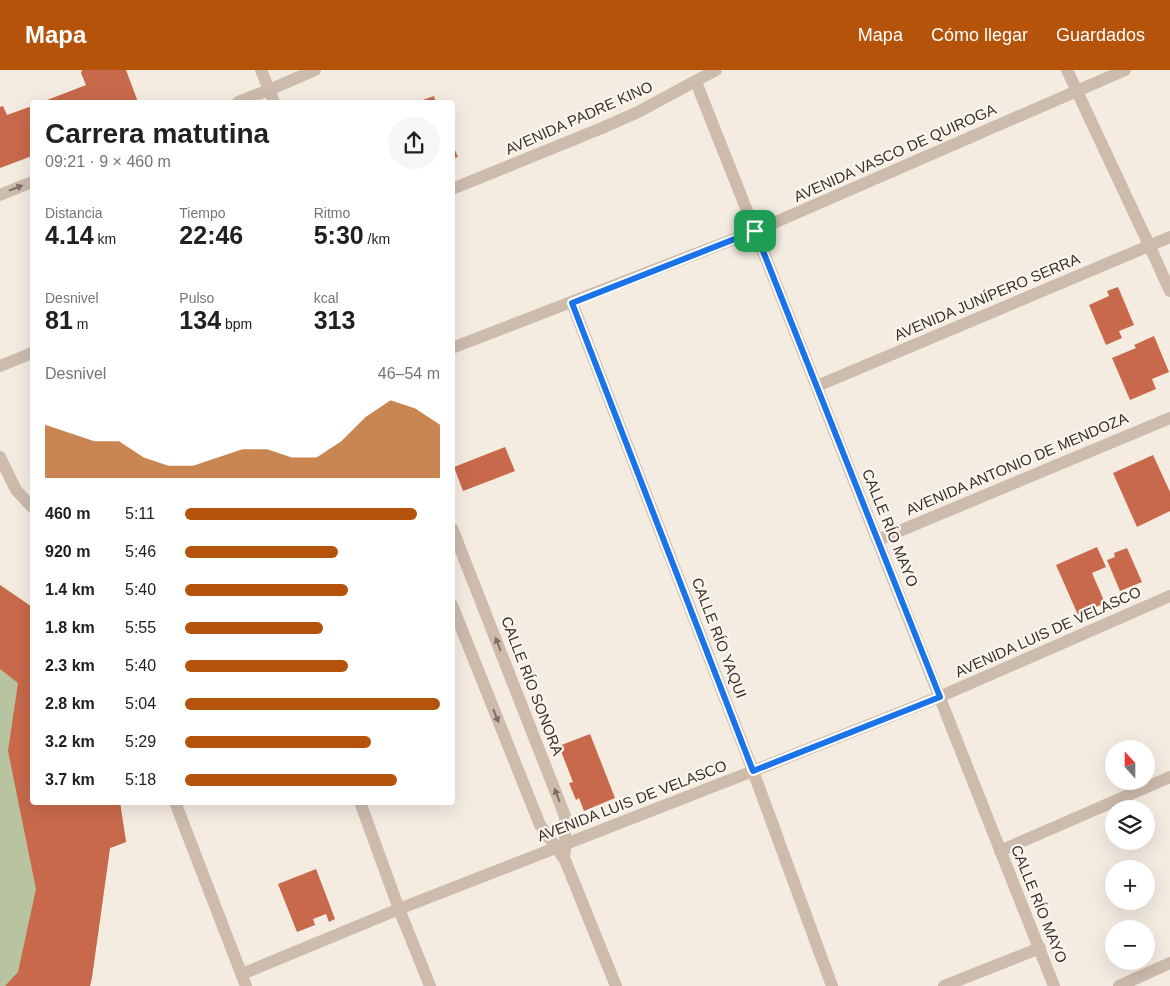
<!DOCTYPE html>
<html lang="es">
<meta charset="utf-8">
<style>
:root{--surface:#fff;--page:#f6f6f6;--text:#202124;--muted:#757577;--accent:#b45309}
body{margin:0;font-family:Helvetica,sans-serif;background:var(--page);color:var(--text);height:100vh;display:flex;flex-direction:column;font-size:19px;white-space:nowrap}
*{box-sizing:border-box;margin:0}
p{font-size:16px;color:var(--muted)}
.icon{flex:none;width:28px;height:28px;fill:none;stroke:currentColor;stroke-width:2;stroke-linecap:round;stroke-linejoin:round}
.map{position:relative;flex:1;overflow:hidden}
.sheet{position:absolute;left:30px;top:30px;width:425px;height:705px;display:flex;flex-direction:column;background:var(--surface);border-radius:5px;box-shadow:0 5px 20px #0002}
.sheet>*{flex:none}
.needle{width:32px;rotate:339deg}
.tools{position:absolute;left:1105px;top:670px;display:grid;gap:10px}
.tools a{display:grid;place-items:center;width:50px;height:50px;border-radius:50%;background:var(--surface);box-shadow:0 5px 20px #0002;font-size:25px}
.pin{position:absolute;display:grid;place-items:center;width:42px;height:42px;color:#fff;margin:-21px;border-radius:10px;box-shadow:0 2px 8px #0006}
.round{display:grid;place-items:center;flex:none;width:52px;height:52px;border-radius:26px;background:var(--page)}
.headline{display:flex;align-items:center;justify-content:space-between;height:85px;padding:0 15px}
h1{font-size:28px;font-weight:800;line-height:38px}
.metrics{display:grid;grid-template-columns:repeat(3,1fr);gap:8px;height:85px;padding:5px 15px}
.metrics div{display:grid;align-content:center}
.metrics b{font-size:25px;font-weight:800}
.metrics small{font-size:14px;font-weight:400}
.metrics p{font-size:14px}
.chart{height:140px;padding:10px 15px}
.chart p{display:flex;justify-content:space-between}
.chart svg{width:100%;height:90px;margin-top:5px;fill:var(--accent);opacity:.7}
ul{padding:0 15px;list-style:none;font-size:16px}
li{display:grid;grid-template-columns:80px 60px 1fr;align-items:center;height:38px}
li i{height:12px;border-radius:6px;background:var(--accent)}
header{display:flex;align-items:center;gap:30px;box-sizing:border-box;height:70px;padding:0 25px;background:var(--accent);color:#fff}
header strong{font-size:24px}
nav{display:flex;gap:28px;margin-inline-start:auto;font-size:18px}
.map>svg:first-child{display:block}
</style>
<header>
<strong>Mapa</strong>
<nav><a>Mapa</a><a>Cómo llegar</a><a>Guardados</a></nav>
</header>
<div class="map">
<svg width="1170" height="916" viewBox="0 0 1170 916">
<rect width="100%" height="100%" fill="#f4ebe1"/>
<!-- green -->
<path fill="#b8c4a0" d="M0,515l32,22v195l88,1 6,39 -16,6 -18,129 -2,9h-90z"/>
<!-- building -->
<g fill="#c8694b">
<path d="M82,0h44l12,32h-96l44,-17 -5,-12z"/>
<path d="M434,26l2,6h-19z"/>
<path d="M3,36l4,9 25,-9v50l-32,12v-61z"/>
<path d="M452,73l6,14 -6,2z"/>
<path d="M1118,217l16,38 -15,6 3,7 -16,7 -17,-40 20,-9 -2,-5z"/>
<path d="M1154,266l15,36 -17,7 4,10 -26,11 -18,-42 24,-10 -2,-3z"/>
<path d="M505,377l10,24 -52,20 -9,-24z"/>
<path d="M1153,385l17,37v19l-33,16 -24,-54z"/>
<path d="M1097,477l9,20 -14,6 13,30 -27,12 -22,-50z"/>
<path d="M1127,478l15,34 -22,9 -13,-31 8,-3 -1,-4z"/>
<path d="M0,515l32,22v195h88l6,40 -16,6 -18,129 -2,9h-85l13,-14 18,-83 -28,-138 10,-68 -18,-14z"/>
<path d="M590,664l25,64 -31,13 -5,-13 -3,2 -7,-17 4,-1 -14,-36z"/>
<path d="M316,799l19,50 -6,3 -3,-8 -13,5 2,6 -18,7 -19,-48z"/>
</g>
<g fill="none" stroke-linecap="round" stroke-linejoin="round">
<!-- minor -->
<g stroke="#cdbbac" stroke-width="12">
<path d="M261,0l13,32"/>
<path d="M1067,0l83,177 20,44"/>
<path d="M696,12l358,904"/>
<path d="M238,32l31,-12 46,-20"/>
<path d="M452,119l150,-61 36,-16 78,-42"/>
<path d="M0,125l32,-13"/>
<path d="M572,233l181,468 79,215"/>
<path d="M452,278l303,-117 370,-161"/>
<path d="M0,296l32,-13"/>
<path d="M817,316l353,-149"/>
<path d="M0,387l16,33 16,17"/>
<path d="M452,458l113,288v36"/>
<path d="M878,470l292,-122"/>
<path d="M452,535l88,220 25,35 51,126"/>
<path d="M175,732l71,184"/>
<path d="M360,732l39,107 31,77"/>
<path d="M1000,781l170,-74"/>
<path d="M242,904l157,-65 354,-138 186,-74 231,-101"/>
<path d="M944,916l96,-38"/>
<path d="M1119,916l51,-23"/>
</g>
</g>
<!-- one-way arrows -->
<defs><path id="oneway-solid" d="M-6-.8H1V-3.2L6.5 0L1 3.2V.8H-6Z" transform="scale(1.25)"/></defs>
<g fill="#7d6f65">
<use href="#oneway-solid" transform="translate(16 118) rotate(-21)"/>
<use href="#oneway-solid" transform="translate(498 574) rotate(-111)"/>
<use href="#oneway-solid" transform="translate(496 646) rotate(68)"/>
<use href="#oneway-solid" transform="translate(557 725) rotate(-111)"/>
</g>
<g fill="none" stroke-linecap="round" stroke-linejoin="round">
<defs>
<path id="route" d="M755,161l185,466 -187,74 -181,-468z"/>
</defs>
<!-- route casing -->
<use href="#route" stroke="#fff" stroke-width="10"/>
<!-- route -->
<use href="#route" stroke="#1a73e8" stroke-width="6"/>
</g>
<g text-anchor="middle" stroke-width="4.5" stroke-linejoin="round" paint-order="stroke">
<!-- street labels -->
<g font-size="15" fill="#3b302b" stroke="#fbf5ee">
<text transform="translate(579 48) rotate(-24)" y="5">AVENIDA PADRE KINO</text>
<text transform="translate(895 83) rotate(-24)" y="5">AVENIDA VASCO DE QUIROGA</text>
<text transform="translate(987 227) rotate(-23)" y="5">AVENIDA JUNÍPERO SERRA</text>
<text transform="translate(1017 394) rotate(-23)" y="5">AVENIDA ANTONIO DE MENDOZA</text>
<text transform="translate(890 458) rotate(68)" y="5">CALLE RÍO MAYO</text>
<text transform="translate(1048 562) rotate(-24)" y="5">AVENIDA LUIS DE VELASCO</text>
<text transform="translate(719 568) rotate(69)" y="5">CALLE RÍO YAQUI</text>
<text transform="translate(532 616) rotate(69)" y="5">CALLE RÍO SONORA</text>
<text transform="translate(632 731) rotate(-21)" y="5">AVENIDA LUIS DE VELASCO</text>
<text transform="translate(1039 834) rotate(68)" y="5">CALLE RÍO MAYO</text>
</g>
</g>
</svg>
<div class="tools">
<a><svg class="needle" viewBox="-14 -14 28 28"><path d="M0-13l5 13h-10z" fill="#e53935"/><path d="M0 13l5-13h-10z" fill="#757577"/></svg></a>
<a><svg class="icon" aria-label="layers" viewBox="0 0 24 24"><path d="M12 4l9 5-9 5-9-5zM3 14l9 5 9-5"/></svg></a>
<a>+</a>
<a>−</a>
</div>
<div class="pin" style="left:755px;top:161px;background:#1e9e55"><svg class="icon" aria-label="arrive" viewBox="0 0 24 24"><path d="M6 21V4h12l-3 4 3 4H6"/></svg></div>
<section class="sheet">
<div class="headline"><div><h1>Carrera matutina</h1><p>09:21 · 9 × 460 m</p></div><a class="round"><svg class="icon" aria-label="share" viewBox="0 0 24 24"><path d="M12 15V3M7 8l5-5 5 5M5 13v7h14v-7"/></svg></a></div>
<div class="metrics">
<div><p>Distancia</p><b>4.14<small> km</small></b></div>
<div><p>Tiempo</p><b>22:46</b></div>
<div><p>Ritmo</p><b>5:30<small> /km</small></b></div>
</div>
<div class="metrics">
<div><p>Desnivel</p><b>81<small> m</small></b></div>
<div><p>Pulso</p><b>134<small> bpm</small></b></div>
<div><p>kcal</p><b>313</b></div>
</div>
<div class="chart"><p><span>Desnivel</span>46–54 m</p>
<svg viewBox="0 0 160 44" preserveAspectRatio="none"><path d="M0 44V18L10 22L20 26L30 26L40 34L50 38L60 38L70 34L80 30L90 30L100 34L110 34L120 26L130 14L140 6L150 10L160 18V44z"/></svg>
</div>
<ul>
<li><b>460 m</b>5:11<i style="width:91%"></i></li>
<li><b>920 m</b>5:46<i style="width:60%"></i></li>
<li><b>1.4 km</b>5:40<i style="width:64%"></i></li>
<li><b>1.8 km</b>5:55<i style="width:54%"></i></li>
<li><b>2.3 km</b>5:40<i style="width:64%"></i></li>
<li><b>2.8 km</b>5:04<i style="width:100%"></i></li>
<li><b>3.2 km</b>5:29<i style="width:73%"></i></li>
<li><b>3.7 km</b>5:18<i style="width:83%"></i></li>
</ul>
</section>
</div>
